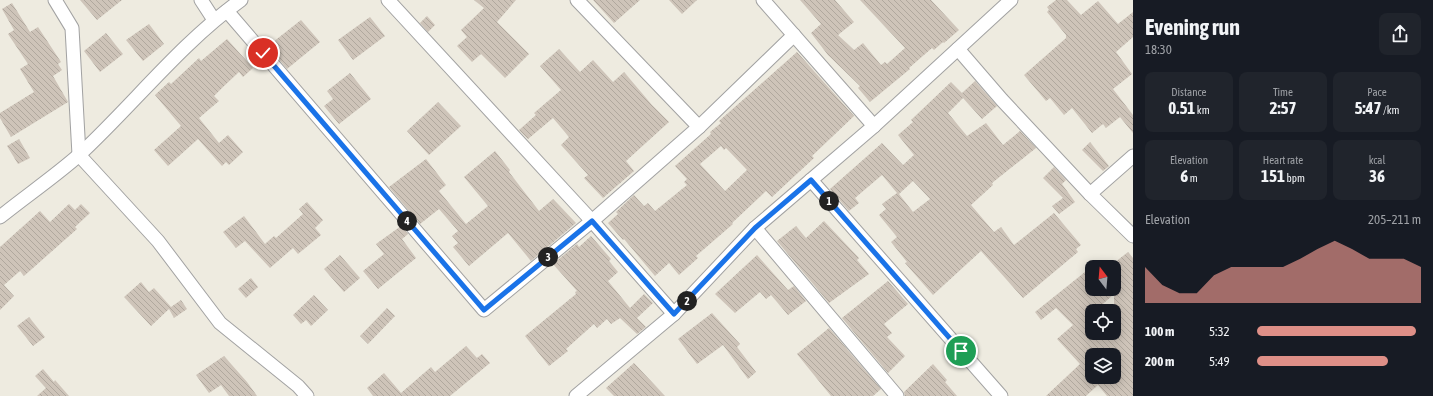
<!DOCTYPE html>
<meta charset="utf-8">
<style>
:root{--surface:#171b24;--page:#20242c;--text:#f1f3f6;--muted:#9ea1a6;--accent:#de8f87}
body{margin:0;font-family:"Asap Condensed",sans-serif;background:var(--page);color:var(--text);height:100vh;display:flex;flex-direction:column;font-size:15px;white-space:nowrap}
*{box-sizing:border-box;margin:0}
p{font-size:13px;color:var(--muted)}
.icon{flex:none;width:22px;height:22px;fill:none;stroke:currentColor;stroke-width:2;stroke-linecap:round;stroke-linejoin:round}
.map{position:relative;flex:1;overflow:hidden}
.drawer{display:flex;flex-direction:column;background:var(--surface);width:300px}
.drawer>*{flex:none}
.needle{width:26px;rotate:344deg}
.controls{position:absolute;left:1085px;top:260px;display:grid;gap:8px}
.controls a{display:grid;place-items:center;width:36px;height:36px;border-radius:8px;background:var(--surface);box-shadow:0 2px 10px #0003;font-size:20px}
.pin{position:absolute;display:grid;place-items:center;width:34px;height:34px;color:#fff;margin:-17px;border:2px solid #fff;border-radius:50%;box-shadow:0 1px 4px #0007}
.km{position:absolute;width:20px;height:20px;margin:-10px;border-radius:50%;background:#222;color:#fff;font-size:11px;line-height:20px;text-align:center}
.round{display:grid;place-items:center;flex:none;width:42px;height:42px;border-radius:8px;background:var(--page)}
.head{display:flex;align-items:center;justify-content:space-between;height:68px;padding:0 12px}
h1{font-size:22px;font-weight:700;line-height:30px}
.figures{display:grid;grid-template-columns:repeat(3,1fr);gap:6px;height:68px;padding:4px 12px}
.figures div{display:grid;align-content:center;border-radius:8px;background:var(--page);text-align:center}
.figures b{font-size:17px;font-weight:700}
.figures small{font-size:11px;font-weight:400}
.figures p{font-size:11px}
.chart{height:112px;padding:8px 12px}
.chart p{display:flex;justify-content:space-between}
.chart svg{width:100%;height:72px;margin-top:4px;fill:var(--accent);opacity:.7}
ul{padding:0 12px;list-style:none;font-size:13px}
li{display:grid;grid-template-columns:64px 48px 1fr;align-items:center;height:30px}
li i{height:10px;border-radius:5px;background:var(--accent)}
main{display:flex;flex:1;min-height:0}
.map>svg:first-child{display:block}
</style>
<main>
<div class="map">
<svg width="1133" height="396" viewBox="0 0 1133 396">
<defs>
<pattern id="building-back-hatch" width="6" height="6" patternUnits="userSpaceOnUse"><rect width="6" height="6" fill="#cec4b9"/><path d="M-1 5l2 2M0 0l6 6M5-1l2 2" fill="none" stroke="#b0a89e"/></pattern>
</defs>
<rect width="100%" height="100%" fill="#eeebe0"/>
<!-- building -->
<g fill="url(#building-back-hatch)" fill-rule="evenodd">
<path d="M80,0h42l-25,20z"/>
<path d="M474,0h42l-19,22 32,32 -24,24 -24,-24 -9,8 -15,-16 10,-9 -6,-7 23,-22z"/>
<path d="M593,0h47l-26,23z"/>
<path d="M669,0h28l-15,14z"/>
<path d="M800,0h35l19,22 -16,13 16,15 9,-7 18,22 4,-3 2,2 18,-16 -45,-48h71l28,30 -15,13 -1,-1 -9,8 -2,-2 -23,20 1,1 -40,33 -12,-14 2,-2 -32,-31 -17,-22 10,-9z"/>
<path d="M1056,0h11l14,15 17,-14 20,23 15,-12v25l-17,15 16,22 -19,15 20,26v18l-13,-16 -14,11 -3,-4 -11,9 -20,-25 -8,7 -14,-17 -4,3 -22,-26 42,-37v-3l-19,-23 2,-2 -2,-3z"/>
<path d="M12,3l18,29 8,-5 23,35 -3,2 4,6 -9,6 15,26 -57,35 -11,-19v-5l34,-21 -14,-23 8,-5 -20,-30 6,-4 -12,-21z"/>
<path d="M427,16l8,9 -7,7 -8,-9z"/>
<path d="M370,17l15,19 -32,24 -15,-20z"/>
<path d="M301,20l19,22 -33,27 -19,-23z"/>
<path d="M149,24l15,20 -21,17 -17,-21z"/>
<path d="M106,33l17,21 -23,18 -16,-21z"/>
<path d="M227,39l26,29 -10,9 -4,-5 -16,15 -9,9 5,5 -20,17 20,25 9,-8 15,17 -14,13 -3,-3 -4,4 -24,-27 -30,27 -14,-16 27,-24 -26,-31 14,-13 2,2 28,-26 2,3z"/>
<path d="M559,49l21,23 13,-12 20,22 11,-10 28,33 17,17 -43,39 8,10 -31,27 -19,-20 4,-3 -27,-30 8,-8 -16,-19 -25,21 -9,-9 17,-15 -2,-2 27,-23 -21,-24z"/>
<path d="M797,52l57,64 -42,40 2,2 -42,39 -6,-6 -34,32 1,1 -37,32 2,2 -19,17 -10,-12 -14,13 -31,-37 -1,1 -15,-17 10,-9 -2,-2 18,-17 10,11 4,-3 7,8 32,-26 -3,-3 3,-3 -12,-13 36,-32 -1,-2 11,-9 -2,-2zM721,146l3,4 2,-2 21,22 -22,21 -25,-27z"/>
<path d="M350,73l21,26 -32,25 -15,-18 9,-7 -6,-8z"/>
<path d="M975,81l22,25 -15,13 -19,-21 -15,15 19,23 19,-13 17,22 17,-14 16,17 -44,35 1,2 -22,20 23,27 7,-5 13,18 40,-32 27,32 -5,4 2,3 -55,46 -42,-47 -48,44 -28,-32 2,-1 -16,-20 6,-5 -18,-22 7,-6 -4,-5 15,-11 -15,-18 -27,23 4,5 -10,8 -19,-22 52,-46 21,22 11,-10 -16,-20 15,-13 -2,-2 40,-38 11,11zM913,181l17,18 -17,13 -14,-18z"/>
<path d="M438,102l23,24 -32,29 -22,-24z"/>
<path d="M19,139l11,19 -12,6 -11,-18z"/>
<path d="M1090,142l19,24 -6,5 -21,-21z"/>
<path d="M495,151l15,19 -1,2 30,39 14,-12 23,24 -45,38 -23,-28 -39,33 -16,-19 5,-4 -6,-7 6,-5 -19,-22 -19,15 -31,-37 37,-28 20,26 -7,6 27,33 22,-18 -24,-29z"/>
<path d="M1054,167l12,13 -4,4 13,18 -16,12 -7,-8 11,-8 -20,-20z"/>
<path d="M307,202l16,18 -8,8 6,7 -23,19 -5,-6 -23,20 -25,-27 -9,7 -13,-16 21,-16 21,28 9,-8 2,2 27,-24 -4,-5z"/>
<path d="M69,204l6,6 6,-6 9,9 -15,14 2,2 -53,47 -4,-5 -16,14 10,11 -14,14v-63l40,-36 10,11z"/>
<path d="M824,221l35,37 -2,2 12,14 -40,29 -52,-62 19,-15 10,12z"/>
<path d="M401,226l7,8 -6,5 14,19 -38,31 -15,-18 21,-17 -8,-10z"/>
<path d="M591,236l20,23 -2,2 9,11 -10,9 22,27 14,-14 9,9 -16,15 9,9 -9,7 -17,-16 -9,6 -4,-5 -10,9 -3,-4 -28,25 2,2 -19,15 -24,-30 51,-42 -1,-2 2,-1 -24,-27 24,-20 2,3z"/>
<path d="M1128,252l5,6v138h-26l-9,-11 -12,11h-40l34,-32 -23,-25 16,-14 -17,-17 -15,12 -6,-8 50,-40 7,9v8h22v-26zM1114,294v39h-22v-22h3zM1092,355h22v22h-22z"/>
<path d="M340,255l20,23 -16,14 -20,-23z"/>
<path d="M757,255l31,35 6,-4 12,15 -18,14 -17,-20 -5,4 -6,-7 -25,21 -20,-19z"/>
<path d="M251,278l7,9 -12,11 -8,-9z"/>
<path d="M888,281l20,23 -24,20 8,9 -5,4 18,19 -17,17 -46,-55z"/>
<path d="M141,282l8,10 5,-4 17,19 10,-7 6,9 -13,9 -5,-9 -18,17 -27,-29z"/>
<path d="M314,295l14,15 -17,16 -5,-6 -5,4 -8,-9z"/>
<path d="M387,308l8,8 -27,28 -8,-8z"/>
<path d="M712,313l28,31 -3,3 19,25 -8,7 -25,-34 -26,19 -19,-25z"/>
<path d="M29,317l16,20 -12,9 -16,-20z"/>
<path d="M829,328l52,61 -8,7h-42l-34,-42z"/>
<path d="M466,346l11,12 5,-4 8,9 -40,33h-77l-6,-8 17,-15 17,20 30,-26 4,5z"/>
<path d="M224,356l23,26 10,14h-28l-8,-11 -12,8 -13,-18z"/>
<path d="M634,363l31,33h-51l-8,-8z"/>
<path d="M933,364l14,16 -2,2 12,14h-52l-1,-4z"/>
<path d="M43,369l11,13 1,-2 14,16h-32l9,-8 -11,-12z"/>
</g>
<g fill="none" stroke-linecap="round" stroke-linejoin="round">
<defs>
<g id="minor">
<path d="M55,0l17,28 7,127 79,86 62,82 78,63 9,10"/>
<path d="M201,0l13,20"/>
<path d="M388,0l204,221 82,93"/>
<path d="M577,0l122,127"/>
<path d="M763,0l111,126"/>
<path d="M227,11l257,299 108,-89 107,-94 95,-92"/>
<path d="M958,49l44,51 88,94"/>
<path d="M1133,156l-43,38 43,42"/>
<path d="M811,180l190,216"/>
<path d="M0,217c26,-21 54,-40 79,-62 55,-51 101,-111 162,-155"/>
<path d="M755,228l142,168"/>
<path d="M576,396l98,-82 81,-86 119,-102 137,-126"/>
</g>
</defs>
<!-- minor casing -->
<use href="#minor" stroke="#a2a2a2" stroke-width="15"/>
<!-- minor -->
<use href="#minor" stroke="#fff" stroke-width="13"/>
</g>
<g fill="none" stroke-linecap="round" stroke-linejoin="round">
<defs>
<path id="route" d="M263,53l221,257 108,-89 82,93 81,-86 56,-48 150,171"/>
</defs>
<!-- route casing -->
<use href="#route" stroke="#fff" stroke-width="8"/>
<!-- route -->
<use href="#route" stroke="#1a73e8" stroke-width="5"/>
</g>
</svg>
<div class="controls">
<a><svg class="needle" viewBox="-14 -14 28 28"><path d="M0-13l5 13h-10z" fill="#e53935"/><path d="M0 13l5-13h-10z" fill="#9ea1a6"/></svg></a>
<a><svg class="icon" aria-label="locate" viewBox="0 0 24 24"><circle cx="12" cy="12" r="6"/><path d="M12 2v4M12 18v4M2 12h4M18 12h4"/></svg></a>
<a><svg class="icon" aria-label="layers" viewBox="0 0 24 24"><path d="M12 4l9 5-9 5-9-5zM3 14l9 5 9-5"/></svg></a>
</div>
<div class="pin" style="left:961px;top:351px;background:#1e9e55"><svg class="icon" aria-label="arrive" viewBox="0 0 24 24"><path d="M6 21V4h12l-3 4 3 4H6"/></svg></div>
<div class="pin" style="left:263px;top:53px;background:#d93025"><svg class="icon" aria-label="check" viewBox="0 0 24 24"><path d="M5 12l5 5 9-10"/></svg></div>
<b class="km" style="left:829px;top:201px">1</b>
<b class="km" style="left:687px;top:301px">2</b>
<b class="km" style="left:548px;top:257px">3</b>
<b class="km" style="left:407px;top:221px">4</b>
</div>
<section class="drawer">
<div class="head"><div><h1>Evening run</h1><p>18:30</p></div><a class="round"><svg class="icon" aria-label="share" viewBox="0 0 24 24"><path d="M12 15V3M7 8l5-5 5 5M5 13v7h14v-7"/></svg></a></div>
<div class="figures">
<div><p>Distance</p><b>0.51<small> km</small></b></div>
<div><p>Time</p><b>2:57</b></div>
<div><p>Pace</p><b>5:47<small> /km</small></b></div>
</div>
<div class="figures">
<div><p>Elevation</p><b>6<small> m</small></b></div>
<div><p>Heart rate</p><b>151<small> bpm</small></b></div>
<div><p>kcal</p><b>36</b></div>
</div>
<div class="chart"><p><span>Elevation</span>205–211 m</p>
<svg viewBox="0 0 160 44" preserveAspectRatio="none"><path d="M0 44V22L10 33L20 38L30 38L40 27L50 22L60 22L70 22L80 22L90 17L100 11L110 6L120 11L130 17L140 17L150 17L160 22V44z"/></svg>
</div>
<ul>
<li><b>100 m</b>5:32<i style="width:97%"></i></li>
<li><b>200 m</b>5:49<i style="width:80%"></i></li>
</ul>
</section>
</main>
